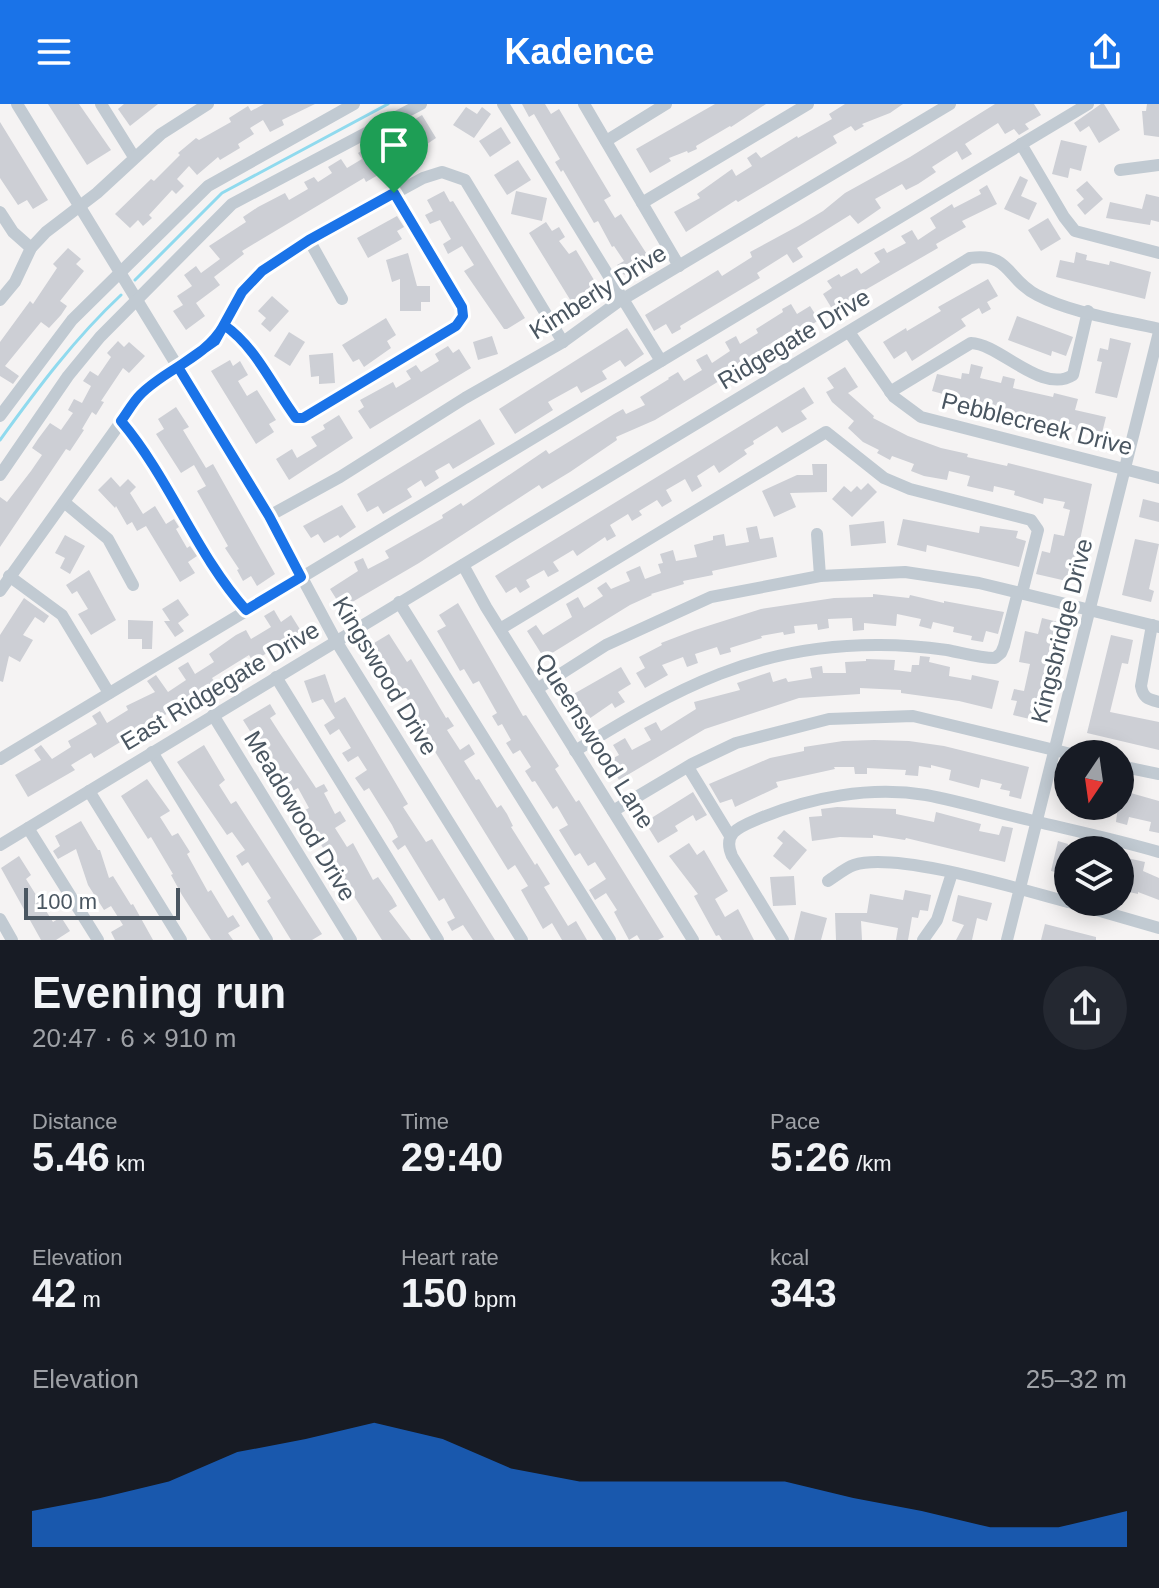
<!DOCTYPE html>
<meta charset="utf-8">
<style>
:root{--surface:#171b24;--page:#242831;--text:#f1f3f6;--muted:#9ea1a6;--accent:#1a73e8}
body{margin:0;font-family:Helvetica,sans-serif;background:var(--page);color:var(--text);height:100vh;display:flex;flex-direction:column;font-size:30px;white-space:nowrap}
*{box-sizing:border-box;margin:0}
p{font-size:26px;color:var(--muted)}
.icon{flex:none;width:44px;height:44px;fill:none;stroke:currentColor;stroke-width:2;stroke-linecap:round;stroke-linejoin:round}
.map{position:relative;height:836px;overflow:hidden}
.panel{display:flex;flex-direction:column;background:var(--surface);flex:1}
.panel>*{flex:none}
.needle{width:52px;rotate:193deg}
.controls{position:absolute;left:1054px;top:636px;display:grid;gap:16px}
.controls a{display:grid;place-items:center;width:80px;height:80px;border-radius:50%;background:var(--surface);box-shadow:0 4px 20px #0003;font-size:40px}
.scale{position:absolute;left:24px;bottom:20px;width:156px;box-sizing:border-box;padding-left:8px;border:4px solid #4a5661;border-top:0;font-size:22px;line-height:28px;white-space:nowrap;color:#4a5661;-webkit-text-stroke:6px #fff;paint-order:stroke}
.pin{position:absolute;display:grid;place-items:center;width:68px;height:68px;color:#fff;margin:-82px -34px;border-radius:50% 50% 50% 0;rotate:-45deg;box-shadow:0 0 8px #0007}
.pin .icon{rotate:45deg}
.round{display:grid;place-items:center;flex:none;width:84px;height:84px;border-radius:42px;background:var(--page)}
.overview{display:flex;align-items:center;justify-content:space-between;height:136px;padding:0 32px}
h1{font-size:44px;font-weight:600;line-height:60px}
.stats{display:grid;grid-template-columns:repeat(3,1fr);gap:12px;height:136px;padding:8px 32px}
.stats div{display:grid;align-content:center}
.stats b{font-size:40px;font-weight:600}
.stats small{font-size:22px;font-weight:400}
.stats p{font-size:22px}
.chart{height:224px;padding:16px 32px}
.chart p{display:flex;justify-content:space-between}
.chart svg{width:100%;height:144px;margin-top:8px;fill:var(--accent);opacity:.7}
header{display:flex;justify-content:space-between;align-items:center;height:104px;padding:0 32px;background:var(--accent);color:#fff;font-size:36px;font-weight:600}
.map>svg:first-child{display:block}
</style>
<header><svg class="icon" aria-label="menu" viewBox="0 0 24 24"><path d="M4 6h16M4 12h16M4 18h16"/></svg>Kadence<svg class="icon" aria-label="share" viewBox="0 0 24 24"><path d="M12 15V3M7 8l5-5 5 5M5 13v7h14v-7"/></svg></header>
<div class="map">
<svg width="1159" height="836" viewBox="0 0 1159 836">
<rect width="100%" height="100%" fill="#f5f3f3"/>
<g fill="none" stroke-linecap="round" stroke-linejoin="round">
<!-- stream -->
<g stroke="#90daee" stroke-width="3">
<path d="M135,176l87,-87 166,-89"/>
<path d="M0,336c37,-51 75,-102 121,-145"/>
</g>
</g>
<!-- building -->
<g fill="#cdcfd5">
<path d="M48,0h31l32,46 -24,15z"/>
<path d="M124,0h34l-28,22 -12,-17z"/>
<path d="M264,0h51l-33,16 2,5 -14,7 -7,-12 -13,8 4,6 -16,10 2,4 -20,12 -2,-3 -21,18 -8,-9 -12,13 7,7 -8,8 -4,-4 -23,25 3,3 -9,8 -5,-6 -8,8 -15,-14 36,-35 3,2 26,-26 -2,-2 18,-15 3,2 32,-18 -2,-4 19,-12 3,5z"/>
<path d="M522,0h23l6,10 8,-5 52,87 -7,4 11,18 6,-4 29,45 -26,16 -7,-10 7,-4 -10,-15 -2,1 -14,-26 -4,2 -31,-53 -2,2 -6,-10 5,-3 -26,-45 -5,3z"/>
<path d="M715,0h51l-35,23 -1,-1 -34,20 1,3 -9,4 -1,-2 -18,7 2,3 -21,12 -14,-24z"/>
<path d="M845,0h58l-13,9 -28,11 2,2 -9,5 -4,-5 -18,10 4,7 -99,59 -2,-2 -50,32 -12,-20 26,-14 -3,-4 35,-25 4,7 16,-10 -5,-8 9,-6 5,6 36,-22 1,2 34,-19 -3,-5z"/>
<path d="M995,0h39l7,11 -16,9 4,5 -10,6 -5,-6 -9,5 -7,-11 -33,21 7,10 -10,6 -5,-9 -25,16 4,5 -18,12 -12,6 -4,-6 -27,15 6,9 -23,16 -8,-9 -53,33 6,9 -10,6 -6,-9 -30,19 3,5 -80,48 1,3 -9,5 -6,-10 -12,7 -9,-16 73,-45 4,6 30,-19 -2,-5 48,-26 25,-15 22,-18 65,-36z"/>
<path d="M1101,0h3l16,26 -21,13 -10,-17 -9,6 -6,-9z"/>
<path d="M1147,0h12v33l-15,-2 -2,-24h4z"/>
<path d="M466,3l11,7 5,-7 9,7 -17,24 -21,-13z"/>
<path d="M422,11l14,23 -37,25 -33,19 -2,-4 -122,73 2,3 -30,23 6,8 -24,18 9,13 -19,14 -13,-19 10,-6 -6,-9 15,-10 -8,-11 12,-9 5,7 19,-14 -11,-13 37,-24 -3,-5 15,-10 27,-14 4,7 19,-11 -4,-7 10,-5 4,5 14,-9 -4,-6 13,-8 6,9 15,-9 -4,-6z"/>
<path d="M0,18l48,78 -15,9 -6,-9 -9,5 -18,-27z"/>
<path d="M501,23l10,16 -21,14 -11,-16z"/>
<path d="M1061,36l26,6 -6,25 -11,-3 -2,10 -16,-4z"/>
<path d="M518,56l13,20 -24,15 -13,-20z"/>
<path d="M1020,72l8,4 -7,16 16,7 -8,17 -25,-11z"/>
<path d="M1087,77l16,18 -18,16 -8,-10 7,-6 -8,-9z"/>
<path d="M987,81l10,19 -35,17 4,6 -30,17 2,4 -85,49 2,2 -21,13 -11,-18 9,-6 -5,-7 12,-7 2,3 16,-9 4,6 19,-12 -6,-9 10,-5 3,5 19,-10 -5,-7 11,-6 6,10 18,-12 -6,-10 22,-14 2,4 27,-14 -2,-4z"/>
<path d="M444,87l6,11 3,-1 72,117 -18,11h-3l-40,-58 10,-6 -12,-19 -14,8 -5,-10 8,-5 -11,-19 -10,4 -5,-9 8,-4 -6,-11z"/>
<path d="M516,87l31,7 -5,23 -31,-7z"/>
<path d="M1146,90l13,3v25l-8,-2 -1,5 -44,-7 4,-16 32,7z"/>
<path d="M397,112l7,11 -7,4 5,8 -34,19 -11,-20z"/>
<path d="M1048,114l13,21 -20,12 -13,-21z"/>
<path d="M546,118l6,9 7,-4 6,10 -6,4 10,13 7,-4 18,30 -5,3 6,10 -21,13 -45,-73z"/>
<path d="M68,144l13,11 -5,5 8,7 -24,30 7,5 -6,9 -12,13 -8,-6 -36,44 14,10 -6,8 -13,-8v-34l30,-41 3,3 24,-36 -4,-4z"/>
<path d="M1076,148l11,3 -1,5 23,5 1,-4 41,11 -6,27 -89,-22 4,-17 14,3z"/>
<path d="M408,149l9,33h13v16h-9v9h-21v-32l-8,3 -6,-22z"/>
<path d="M988,175l10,17 -11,6 4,7 -9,5 -3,-6 -18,11 5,7 -54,35 -6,-10 -12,8 -11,-17 23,-14 1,3 34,-20 -3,-4z"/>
<path d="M272,192l17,15 -19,21 -9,-8 5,-6 -8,-7z"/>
<path d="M791,200l6,10 13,-8 9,14 -22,14 -3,-5 -35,22 3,4 -107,65 -39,17 1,3 -47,32 -28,17 -3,-4 -120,78 -77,45 -12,-19 28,-18 -4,-9 9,-4 5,11 21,-11 -4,-7 58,-33 -1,-3 19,-12 2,3 83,-56 3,4 65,-40 9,-5 3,5 19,-9 -5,-8 29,-18 -1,-1 10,-6 6,9 18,-11 -6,-10 11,-6 5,9 18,-12 -5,-9 11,-6 4,8 18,-11 -2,-4 27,-17 -1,-3z"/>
<path d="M1017,212l56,21 -7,19 -14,-5 -1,5 -43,-16z"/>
<path d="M386,214l10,17 -9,6 4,7 -27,19 -5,-8 -6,3 -11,-17z"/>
<path d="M627,224l17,26 -19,13 -5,-7 -18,11 5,8 -26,14 -4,-7 -29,16 5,8 -38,24 -16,-25z"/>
<path d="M289,228l16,10 -15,24 -16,-10z"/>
<path d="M492,232l6,18 -20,6 -5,-18z"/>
<path d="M1110,234l21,5 -14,55 -22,-5 7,-31 -5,-1 3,-13 8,2z"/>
<path d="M118,237l6,6 5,-5 16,14 -16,17 -6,-5 -22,33 3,1 -8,13 -4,-3 -10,17 2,1 -14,21 -4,-2 -66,98v-50l7,5 24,-31 11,-16 -10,-7 6,-9 12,-16 11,7 12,-17 -5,-3 6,-11 8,4 9,-17 -8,-5 7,-10 8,5 13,-19 -4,-4z"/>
<path d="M448,242l5,7 6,-4 12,19 -101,61 -12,-18 6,-4 -4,-7 33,-18 3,6 15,-9 -5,-8 10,-6 5,7 18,-11 -4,-7z"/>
<path d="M333,249l2,30 -16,1v-8l-8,1 -2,-22z"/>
<path d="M230,256l3,6 7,-5 8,14 -10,6 9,15 10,-6 19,30 -7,4 5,8 -18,12 -45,-73z"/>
<path d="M971,260l12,3 -3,11 21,5 2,-7 12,3 -2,9 40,9 1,-4 24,6 -3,11 31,7 -5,20 -169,-46 5,-17 24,5 1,-6 7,1z"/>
<path d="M845,263l13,20 -10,6 26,23 -1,2 35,18 33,12 27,6 -1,3 40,9 1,-3 84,21 -21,98 -35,-8 6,-23 8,2 4,-19 10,2 6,-26 -7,-2 2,-6 -21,-4 -1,6 -29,-9 1,-4 -21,-5 -1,6 -26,-6 3,-10 -21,-5 -2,9 -23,-4 -13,-5 3,-7 -22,-8 -2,4 -13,-7 2,-3 -16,-8 -15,-14 6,-7 -22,-19 -6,-10 8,-4 -7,-10z"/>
<path d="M804,283l10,16 -13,8 6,8 -25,14 -5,-7 -24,15 1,3 -10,6 3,4 -28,19 -5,-8 -17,11 5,10 -10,6 -7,-13 -19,11 6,11 -10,6 -5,-7 -18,11 3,4 -10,6 -4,-7 -18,11 6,11 -9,5 -2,-4 -28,19 -4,-6 -20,12 6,9 -11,6 -4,-7 -18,10 4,7 -10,6 -4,-6 -10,6 -11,-17z"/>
<path d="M176,303l13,20 -6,3 23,38 7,-4 62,110 -18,12 -6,-10 -8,5 -6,-11 2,-1 -14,-21 3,-2 -31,-55 9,-5 -12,-21 -13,8 -25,-39 8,-5 -6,-10z"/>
<path d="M339,311l14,23 -64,42 -13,-21 16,-10 5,9 20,-12 -6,-9 14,-8 -2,-4z"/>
<path d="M480,315l15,25 -42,25 -4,-6 -14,8 4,7 -14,9 -4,-7 -14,9 5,8 -29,17 -5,-8 -11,6 -10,-18z"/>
<path d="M812,360h15v28l-37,1 6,14 -22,10 -12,-26 35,-16h16z"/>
<path d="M111,373l9,10 8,-8 8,8 -6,6 13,21 12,-8 11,18 8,-5 5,8 -3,2 11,19 3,-2 7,10 -9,6 7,11 -15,9 -34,-56 -9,5 -5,-9 -5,3 -11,-19 -1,2 -17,-18z"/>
<path d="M868,379l9,9 -25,25 -20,-18 12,-13 7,6 6,-6 4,4z"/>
<path d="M1143,395l16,4v19l-20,-5z"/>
<path d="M342,401l14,22 -16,11 -2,-3 -14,8 -6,-9 -7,4 -8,-12z"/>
<path d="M903,415l76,14 1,-7 38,5 -2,7 10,3 -7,26 -92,-22 -1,7 -29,-7z"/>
<path d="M884,417l2,22 -35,3 -2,-21z"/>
<path d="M757,422l3,13 13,-2 4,20 -65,14 1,4 -30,6 1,3 -33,10 1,1 -22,10 -86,53 -17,-27 9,-6 7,10 29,-18 -6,-13 12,-7 6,11 19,-12 -6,-8 9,-6 5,7 19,-8 -4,-9 14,-6 5,13 16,-6 -3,-9 5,-1 -3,-9 13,-4 3,11 21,-4 -3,-12 19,-5v-4l11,-2 2,12 23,-4 -3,-14z"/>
<path d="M65,431l20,11 -15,28 -10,-6 5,-10 -10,-5z"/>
<path d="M1135,435l24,5 -10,45 5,2 -3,11 -29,-7z"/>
<path d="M89,466l27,50 -25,15 -13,-21 10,-5 -11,-18 -5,3 -6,-9z"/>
<path d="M873,490l36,4 1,-3 34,8v-2l60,11 -6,22 -12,-3 -3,11 -12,-2 1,-4 -19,-4 1,-5 -21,-5 -2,7 -12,-3 2,-7 -24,-5 -1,12 -32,-3v7l-11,1 -1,-13 -24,1 1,9 -11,2 -1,-6 -23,2 1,7 -11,2 -1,-3 -22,4 1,2 -32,10 1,4 -11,3 -3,-8 -22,7 3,9 -11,4 -4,-10 -21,8 6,10 -23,13 -9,-15 9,-5 -6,-11 23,-12 -1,-2 34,-13 66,-21 73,-11 39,-1z"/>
<path d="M24,494l25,18 -5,7 -9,-6 -12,18 10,5 -13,22 -11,-6 -6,26 -3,-1v-46z"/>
<path d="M178,495l11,16 -11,8 6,8 -9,6 -11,-16h6l-8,-12z"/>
<path d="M458,499l65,113 3,-1 33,51 -4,3 21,33 3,-2 85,137 -6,3h-18l-3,-5 -8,5 -15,-28 3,-2 -11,-17 -11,7 -6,-10 17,-11 -11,-17 -7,4 -8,-13 -5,3 -16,-26 9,-5 -11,-19 -4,3 -18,-28 -3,1 -7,-11 6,-4 -11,-17 -7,4 -7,-11 5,-3 -9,-16 -4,2 -6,-10 5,-3 -18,-32 -6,3 -9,-15 -4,2 -23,-40 9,-5 -7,-11z"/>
<path d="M274,506l7,12 10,-7 10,16 -48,31 -4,-7 -37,23 4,6 -122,74 -3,-5 -20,12 4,5 -47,27 -13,-22 26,-15 -7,-10 7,-5 11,14 19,-12 -3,-6 29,-17 -5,-8 8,-5 7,12 21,-13 -2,-4 29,-14 -8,-11 9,-6 12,17 18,-12 -8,-12 10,-6 7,12 19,-12 -5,-8 27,-19 10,-5 5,9 20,-12 -7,-11z"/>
<path d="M1042,514l20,5 -24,98 -25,-6 4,-14 -6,-1 3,-11 10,2 6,-27 -11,-2 6,-31 13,3z"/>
<path d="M128,516l25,1 -1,28h-10v-10h-14z"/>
<path d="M389,530l18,28 4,-3 35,59 2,-1 6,9 -7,4 13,20 9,-6 6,10 -11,7 12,19 3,-1 18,29 4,-3 6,9 6,12 -2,1 24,38 2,-2 13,21 -6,3 24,39 8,-5 11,19h-25l-10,-17 -9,6 -22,-39 7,-4 -13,-21 -7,5 -103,-167 3,-2 -23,-37 -3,2 -13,-20z"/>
<path d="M1111,531l22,5 -5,24 -6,-1 -12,49 49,10v28l-72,-17z"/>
<path d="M920,552l10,1 -1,5 21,5 -1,9 22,4 1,-5 27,6 -7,28 -33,-8 -58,-8v-3l-41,-2v6l-61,4 -94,31 -86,51 -11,-19 11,-6 -6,-10 12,-7 7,12 19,-10 -7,-12 12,-6 5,9 35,-22 -2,-7 46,-12 -3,-7 33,-11 3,10 13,-4 2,4 24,-4 -2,-10 12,-2 1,7h23l-1,-11 21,-1v-2l29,1 -1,10 17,2 1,-7h7z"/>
<path d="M621,563l10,17 -13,8 7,10 -10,6 -3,-5 -26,18 -16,-25z"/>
<path d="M325,570l10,29 10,-6 63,107 -5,3 23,35 6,-3 63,101h-22l-10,-15 -11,6 -5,-9 8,-4 -11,-20 -5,3 -34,-56 -7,5 -6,-9 6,-4 -6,-12 -23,-37 -5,3 -9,-13 12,-8 -9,-14 -10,6 -6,-9 9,-5 -12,-19 -9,6 -6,-10 11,-7 -12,-19 -11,4 -8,-22z"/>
<path d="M270,600l6,10 -6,4 9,14 37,56 8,-4 4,7 -4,2 11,21 5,-3 6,10 -11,7 12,19 6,-4 20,37 5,-3 14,20 5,9 -8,5 22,29h-29l-71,-111 -8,-18 6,-3 -11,-20 -9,5 -46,-73z"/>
<path d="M874,636l35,1 35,5 85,21 -8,32 -12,-3 1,-5 -10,-2 2,-5 -21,-5 -2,9 -30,-8 2,-10 -20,-5v3l-12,-2 -1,10 -13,-1 1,-5 -39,-2v6h-12l-1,-7h-20l1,2 -59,13 2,5 -43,20 -3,-8 -12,4 -11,-19 61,-26 34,-7v-4l39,-6z"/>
<path d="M204,641l21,35 -6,5 12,19 5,-3 86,133 -10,6h-21l-24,-39 4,-3 -23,-36 -6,4 -6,-10 9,-6 -13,-18 -5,3 -50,-73z"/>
<path d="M147,675l23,32 -10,6 12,19 6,-3 12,19 -3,2 21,38 3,-2 17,28 5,-3 7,11 -12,7 5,7h-22l-29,-45 -11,-20 2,-1 -22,-37 -3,2 -27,-43z"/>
<path d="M1120,686l39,11v32l-10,-2 2,-9 -22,-5 -2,8 -11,-3z"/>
<path d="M693,688l14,23 -11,6 -3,-6 -18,11 3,5 -20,12 -13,-21z"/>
<path d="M837,703l59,2v5l38,8 2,-10 45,12 -2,7 20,4 3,-9 11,2 -8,34 -99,-24 -1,2 -32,-5v3l-33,-1 -28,4 -3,-24 13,-1 -1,-7z"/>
<path d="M81,717l17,29h2l9,28 4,-2 18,29 2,-1 20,36h-38l-4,-8 12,-7 -12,-19 -7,4 -16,-25 -12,-36 -18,10 -5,-8 7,-5 -5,-10z"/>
<path d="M784,726l23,20 -17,20 -17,-14 10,-13 -6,-5z"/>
<path d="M1058,737l10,3v31l-17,-4z"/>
<path d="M689,739l8,12 7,-5 24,41 -13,8 10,18 13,-8 16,31h-32l-3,-5 -3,1 -22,-40 4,-2 -29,-38z"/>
<path d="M19,752l12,19 -5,4 27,43 8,-5 9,14 -14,9h-15l-40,-72z"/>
<path d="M1123,753l22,5 -2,9 16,7v22l-21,-8v2l-18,-4z"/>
<path d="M794,772l2,29 -23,1 -3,-29z"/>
<path d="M905,786l26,5 -3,16 -8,-1 -2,8 -6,-1 -4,23h-12l2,-12 -37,-7 1,19h-26l-1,-27h32l3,-19 33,6z"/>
<path d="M958,791l34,8 -5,18 -10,-3 -5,22h-16l8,-15 -12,-4z"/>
<path d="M801,807l26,7 -6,22h-27z"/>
<path d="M1045,820l51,13v3h-55z"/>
</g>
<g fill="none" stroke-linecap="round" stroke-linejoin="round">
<!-- minor -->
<g stroke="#c1cad2" stroke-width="12">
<path d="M17,0l252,412 67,125 186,299"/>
<path d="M101,0l33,53"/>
<path d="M503,0l158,257"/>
<path d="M584,0l95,162"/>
<path d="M606,37l60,-37"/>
<path d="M1021,40l43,73 11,14 84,22"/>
<path d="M1120,66l39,-5"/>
<path d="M642,99l166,-99"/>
<path d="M0,108l13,20 18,16"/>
<path d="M309,136l33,59"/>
<path d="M0,196l15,-18 16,-34 15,-16 51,-39 64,-59 47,-30"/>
<path d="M224,221c32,22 48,62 72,93h7l153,-92 7,-10 -1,-9 -68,-114"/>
<path d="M849,228l45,65 27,20 238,61"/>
<path d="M890,288l81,-49c29,1 71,52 102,32l15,-64"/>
<path d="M0,312l72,-96 136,-134 146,-82"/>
<path d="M121,317c49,58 75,132 125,189"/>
<path d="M0,371l68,-99 32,-39 132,-133 189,-100"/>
<path d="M64,398l44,37 25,46"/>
<path d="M269,412l71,-39 125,-79 98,-56 55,-40 332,-198"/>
<path d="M817,430l3,42"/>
<path d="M463,461l23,42 207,333"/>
<path d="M9,472l53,39 47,78"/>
<path d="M0,487l141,-197 74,-53 27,-49 20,-21 47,-31 114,-62 19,-6 23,8 98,162"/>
<path d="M399,498l211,338"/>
<path d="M1152,521l-11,61c2,12 7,13 18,16"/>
<path d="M500,525l326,-197 58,46 26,11 121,31 7,10 -16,63"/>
<path d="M276,573l162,263"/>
<path d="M537,585l69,-44 105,-48 109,-21 85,-4 74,11 180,44"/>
<path d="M213,611l138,225"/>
<path d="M575,647c102,-63 182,-107 305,-106 23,0 45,2 67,5 16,3 32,8 48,8l6,-5 3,-7 14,-54"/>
<path d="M152,648l115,188"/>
<path d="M0,655l1088,-655"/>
<path d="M1120,662l39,8"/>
<path d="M688,663l42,69"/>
<path d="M89,687l92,149"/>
<path d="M613,707l79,-47 44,-21 93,-24 84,-3 158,38"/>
<path d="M28,724l70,112"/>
<path d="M0,741l970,-587c40,-6 37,22 67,37 34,18 84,25 122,34"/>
<path d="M828,777c8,-5 17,-13 26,-16 42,-14 168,25 214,37"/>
<path d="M1069,798l90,26"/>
<path d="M0,815l12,21"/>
<path d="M783,836l-51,-84c-10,-23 7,-29 26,-37 53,-22 112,-33 168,-24 37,7 72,18 108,26 42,10 84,19 125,31"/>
<path d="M923,836l14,-20 15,-47"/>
<path d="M1007,836l152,-608"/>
</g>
</g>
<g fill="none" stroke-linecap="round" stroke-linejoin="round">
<defs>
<path id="route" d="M394,89l-85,47 -47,31 -20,21 -27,49 -37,26 91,149 32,61 -55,33c-50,-56 -76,-131 -125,-189 6,-8 12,-19 19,-26 26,-27 65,-36 84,-70 32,22 49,62 72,93h7l153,-92 7,-10 -1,-9 -68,-114"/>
</defs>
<!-- route casing -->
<use href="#route" stroke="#fff" stroke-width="16"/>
<!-- route -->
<use href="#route" stroke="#1a73e8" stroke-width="10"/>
</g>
<g text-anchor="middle" stroke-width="7" stroke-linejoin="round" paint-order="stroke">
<!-- street labels -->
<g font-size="24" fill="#4a5661" stroke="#fff">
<text transform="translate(598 188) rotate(-32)" y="8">Kimberly Drive</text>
<text transform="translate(794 235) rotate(-31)" y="8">Ridgegate Drive</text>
<text transform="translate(1037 320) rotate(14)" y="8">Pebblecreek Drive</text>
<text transform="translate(1062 527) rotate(-76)" y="8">Kingsbridge Drive</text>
<text transform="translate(385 572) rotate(59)" y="8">Kingswood Drive</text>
<text transform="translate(220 582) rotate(-31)" y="8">East Ridgegate Drive</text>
<text transform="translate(595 637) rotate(58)" y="8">Queenswood Lane</text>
<text transform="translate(300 712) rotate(59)" y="8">Meadowood Drive</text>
</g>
</g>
</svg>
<div class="controls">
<a><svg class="needle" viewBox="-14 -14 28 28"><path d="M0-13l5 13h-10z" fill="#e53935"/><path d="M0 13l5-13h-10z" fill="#9ea1a6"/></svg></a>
<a><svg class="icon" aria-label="layers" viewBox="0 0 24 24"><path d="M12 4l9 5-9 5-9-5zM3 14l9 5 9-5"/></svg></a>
</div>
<div class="scale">100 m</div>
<div class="pin" style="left:394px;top:89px;background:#1e9e55"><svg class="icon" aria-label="arrive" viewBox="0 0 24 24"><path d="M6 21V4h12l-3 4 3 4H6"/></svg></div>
</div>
<section class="panel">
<div class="overview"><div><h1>Evening run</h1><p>20:47 · 6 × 910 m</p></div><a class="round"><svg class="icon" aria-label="share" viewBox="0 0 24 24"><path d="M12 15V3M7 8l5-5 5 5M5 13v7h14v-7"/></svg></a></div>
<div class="stats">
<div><p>Distance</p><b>5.46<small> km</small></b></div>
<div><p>Time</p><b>29:40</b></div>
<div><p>Pace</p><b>5:26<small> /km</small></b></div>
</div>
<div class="stats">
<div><p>Elevation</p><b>42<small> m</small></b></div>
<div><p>Heart rate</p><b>150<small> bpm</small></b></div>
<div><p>kcal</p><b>343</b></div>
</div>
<div class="chart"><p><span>Elevation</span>25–32 m</p>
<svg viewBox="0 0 160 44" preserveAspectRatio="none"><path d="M0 44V33L10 29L20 24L30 15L40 11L50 6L60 11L70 20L80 24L90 24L100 24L110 24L120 29L130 33L140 38L150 38L160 33V44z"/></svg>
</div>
</section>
